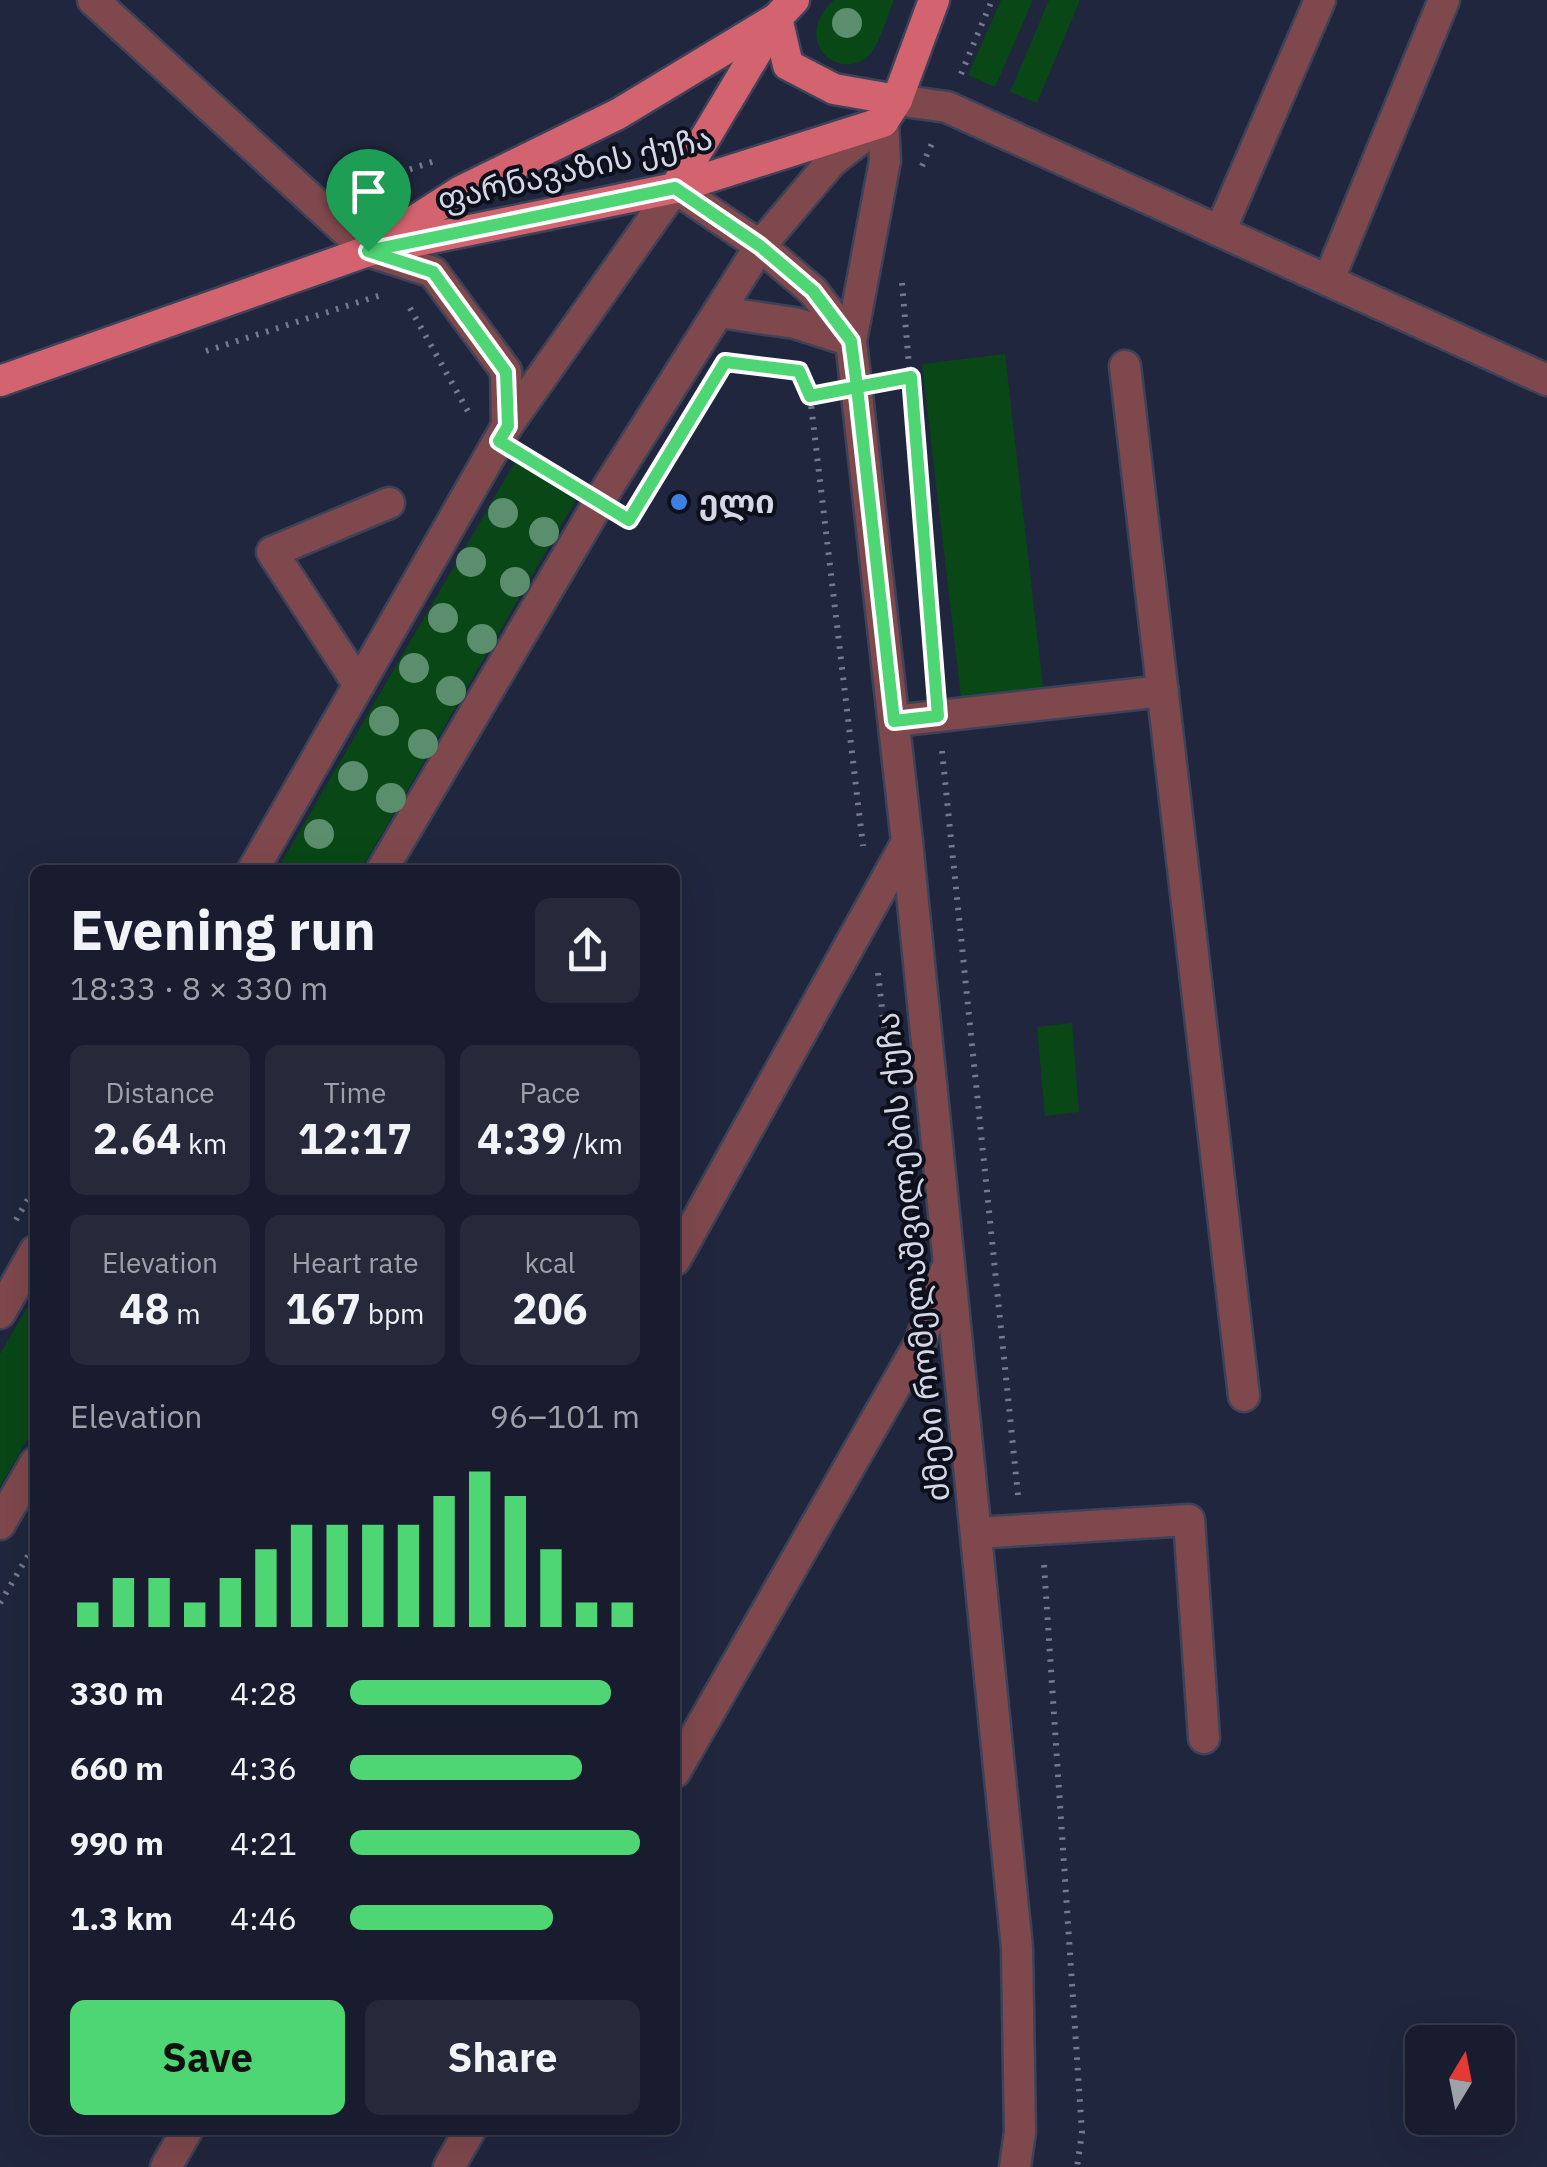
<!DOCTYPE html>
<meta charset="utf-8">
<style>
:root{--surface:#181c2e;--page:#25293a;--text:#f1f3f6;--muted:#9fa1aa;--line:#363a4a;--accent:#4ed675}
body{margin:0;font-family:"IBM Plex Sans","Noto Sans Georgian",sans-serif;background:var(--page);color:var(--text);height:100vh;display:flex;flex-direction:column;font-size:38px;white-space:nowrap}
*{box-sizing:border-box;margin:0}
p{font-size:32px;color:var(--muted)}
.icon{flex:none;width:55px;height:55px;fill:none;stroke:currentColor;stroke-width:2;stroke-linecap:round;stroke-linejoin:round}
.map{position:relative;flex:1;overflow:hidden}
.side{position:absolute;left:30px;top:865px;width:650px;height:1270px;display:flex;flex-direction:column;background:var(--surface);border-radius:15px;box-shadow:0 10px 40px #0002,0 0 0 2px var(--line)}
.side>*{flex:none}
.needle{width:65px;rotate:10deg}
.controls{position:absolute;left:1405px;top:2025px;display:grid;gap:20px}
.controls a{display:grid;place-items:center;width:110px;height:110px;border-radius:15px;background:var(--surface);box-shadow:0 10px 40px #0002,0 0 0 2px var(--line);font-size:50px}
.pin{position:absolute;display:grid;place-items:center;width:85px;height:85px;color:#fff;margin:-102px -42px;border-radius:50% 50% 50% 0;rotate:-45deg;box-shadow:0 0 10px #0007}
.pin .icon{rotate:45deg}
.round{display:grid;place-items:center;flex:none;width:105px;height:105px;border-radius:15px;background:var(--page)}
.overview{display:flex;align-items:center;justify-content:space-between;height:170px;padding:0 40px}
h1{font-size:55px;font-weight:700;line-height:75px}
.stats{display:grid;grid-template-columns:repeat(3,1fr);gap:15px;height:170px;padding:10px 40px}
.stats div{display:grid;align-content:center;border-radius:15px;background:var(--page);text-align:center}
.stats b{font-size:42px;font-weight:700}
.stats small{font-size:28px;font-weight:400}
.stats p{font-size:28px}
.chart{height:280px;padding:20px 40px}
.chart p{display:flex;justify-content:space-between}
.chart svg{width:100%;height:180px;margin-top:10px;stroke:var(--accent);stroke-width:6}
.action{display:flex;gap:20px;margin-top:auto;padding:20px 40px}
.action a{flex:1;height:115px;border-radius:15px;background:var(--accent);color:#111;font-size:40px;font-weight:700;line-height:115px;text-align:center}
.action a+a{background:var(--page);color:var(--text)}
ul{padding:0 40px;list-style:none;font-size:32px}
li{display:grid;grid-template-columns:160px 120px 1fr;align-items:center;height:75px}
li i{height:25px;border-radius:12px;background:var(--accent)}
.map>svg:first-child{display:block}
</style>
<div class="map">
<svg width="1547" height="2167" viewBox="0 0 1547 2167">
<rect width="100%" height="100%" fill="#20263d"/>
<!-- green -->
<g fill="#094716">
<path d="M834,0h60c-7,16 -14,46 -27,57 -31,25 -76,-19 -33,-57z"/>
<path d="M1001,0h32l-38,87 -27,-12z"/>
<path d="M1049,0h31l-43,103 -27,-11z"/>
<path d="M1005,354l39,342 -82,10 -40,-342z"/>
<path d="M515,462l62,36 -216,372h-84z"/>
<path d="M1072,1023l7,89 -34,4 -8,-89z"/>
<path d="M35,1294v132l-35,61v-133z"/>
</g>
<g fill="none" stroke-linecap="round" stroke-linejoin="round">
<defs>
<g id="minor">
<path d="M93,0l275,251 65,21 73,99 1,55"/>
<path d="M897,100l50,7 600,273"/>
<path d="M883,122l2,39 -34,180 56,501 110,1106 3,184 -5,35"/>
<path d="M1220,231l100,-231"/>
<path d="M1329,279l115,-279"/>
<path d="M719,312l76,11 56,18"/>
<path d="M1125,366l119,1030"/>
<path d="M359,685l-87,-133 117,-49"/>
<path d="M894,721l269,-30"/>
<path d="M253,870l254,-444 168,-238 85,58 53,45 38,50"/>
<path d="M382,870l226,-383 152,-241 71,-84 49,-38"/>
<path d="M675,1260l232,-418"/>
<path d="M0,1313l35,-62"/>
<path d="M0,1524l35,-61"/>
<path d="M976,1533l213,-13 15,218"/>
<path d="M675,1772l245,-429 25,-71"/>
<path d="M166,2167l21,-37"/>
<path d="M449,2167l21,-37"/>
</g>
<g id="major">
<path d="M777,18l11,47 46,24 63,11"/>
<path d="M675,188l102,-170 17,-18"/>
<path d="M383,241l78,-50 157,-77 159,-96"/>
<path d="M0,381l368,-130 307,-63 208,-66 14,-22 37,-100"/>
</g>
</defs>
<!-- minor casing -->
<use href="#minor" stroke="#3d4258" stroke-width="35"/>
<!-- major casing -->
<use href="#major" stroke="#3d4258" stroke-width="35"/>
<!-- path -->
<g stroke="#74798d" stroke-width="6" stroke-dasharray="2.5 8" stroke-linecap="butt">
<path d="M961,74l31,-74"/>
<path d="M922,166l11,-25"/>
<path d="M350,189l88,-29"/>
<path d="M902,283l34,401"/>
<path d="M410,308l60,107"/>
<path d="M206,351l178,-57"/>
<path d="M727,363l72,8 11,25 13,-3"/>
<path d="M810,396l53,450"/>
<path d="M527,458l45,28"/>
<path d="M942,751l76,744"/>
<path d="M878,973l12,107"/>
<path d="M16,1220l19,-33"/>
<path d="M1044,1565l38,568 -5,34"/>
<path d="M0,1603l35,-59"/>
</g>
<!-- minor -->
<use href="#minor" stroke="#7f484c" stroke-width="30"/>
<!-- major -->
<use href="#major" stroke="#d46370" stroke-width="30"/>
</g>
<!-- trees -->
<g fill="#5b8e6d">
<circle cx="847" cy="23" r="15"/>
<circle cx="503" cy="513" r="15"/>
<circle cx="544" cy="532" r="15"/>
<circle cx="471" cy="562" r="15"/>
<circle cx="515" cy="582" r="15"/>
<circle cx="443" cy="618" r="15"/>
<circle cx="482" cy="639" r="15"/>
<circle cx="414" cy="668" r="15"/>
<circle cx="451" cy="691" r="15"/>
<circle cx="384" cy="721" r="15"/>
<circle cx="423" cy="744" r="15"/>
<circle cx="353" cy="776" r="15"/>
<circle cx="391" cy="798" r="15"/>
<circle cx="319" cy="834" r="15"/>
</g>
<g fill="none" stroke-linecap="round" stroke-linejoin="round">
<defs>
<path id="route" d="M368,251l65,21 73,100 2,54 -9,15 130,79 96,-158 74,9 11,25 47,-9 37,334 44,-5 -27,-339 -54,10 -6,-46 -38,-50 -53,-45 -85,-58 -307,63"/>
</defs>
<!-- route casing -->
<use href="#route" stroke="#fff" stroke-width="20"/>
<!-- route -->
<use href="#route" stroke="#4ed675" stroke-width="12"/>
</g>
<!-- markers -->
<circle fill="#3f7fe0" stroke="#0d101a" stroke-width="4" cx="679" cy="502" r="10"/>
<g text-anchor="middle" stroke-width="8" stroke-linejoin="round" paint-order="stroke">
<!-- street labels -->
<g font-size="32" fill="#d3d7e7" stroke="#0d101a">
<text transform="translate(575 169) rotate(-13)" y="11">ფარნავაზის ქუჩა</text>
<text transform="translate(913 1257) rotate(-96)" y="11">ძმები რომელაშვილების ქუჩა</text>
</g>
<!-- poi labels -->
<g font-size="32" font-weight="bold" fill="#d3d7e7" stroke="#0d101a" text-anchor="start">
<text x="699" y="513">ელი</text>
</g>
</g>
</svg>
<div class="controls">
<a><svg class="needle" viewBox="-14 -14 28 28"><path d="M0-13l5 13h-10z" fill="#e53935"/><path d="M0 13l5-13h-10z" fill="#9fa1aa"/></svg></a>
</div>
<div class="pin" style="left:368px;top:251px;background:#1e9e55"><svg class="icon" aria-label="arrive" viewBox="0 0 24 24"><path d="M6 21V4h12l-3 4 3 4H6"/></svg></div>
<section class="side">
<div class="overview"><div><h1>Evening run</h1><p>18:33 · 8 × 330 m</p></div><a class="round"><svg class="icon" aria-label="share" viewBox="0 0 24 24"><path d="M12 15V3M7 8l5-5 5 5M5 13v7h14v-7"/></svg></a></div>
<div class="stats">
<div><p>Distance</p><b>2.64<small> km</small></b></div>
<div><p>Time</p><b>12:17</b></div>
<div><p>Pace</p><b>4:39<small> /km</small></b></div>
</div>
<div class="stats">
<div><p>Elevation</p><b>48<small> m</small></b></div>
<div><p>Heart rate</p><b>167<small> bpm</small></b></div>
<div><p>kcal</p><b>206</b></div>
</div>
<div class="chart"><p><span>Elevation</span>96–101 m</p>
<svg viewBox="0 0 160 44" preserveAspectRatio="none"><path d="M5 44V38M15 44V32M25 44V32M35 44V38M45 44V32M55 44V25M65 44V19M75 44V19M85 44V19M95 44V19M105 44V12M115 44V6M125 44V12M135 44V25M145 44V38M155 44V38"/></svg>
</div>
<ul>
<li><b>330 m</b>4:28<i style="width:90%"></i></li>
<li><b>660 m</b>4:36<i style="width:80%"></i></li>
<li><b>990 m</b>4:21<i style="width:100%"></i></li>
<li><b>1.3 km</b>4:46<i style="width:70%"></i></li>
</ul>
<div class="action"><a>Save</a><a>Share</a></div>
</section>
</div>
